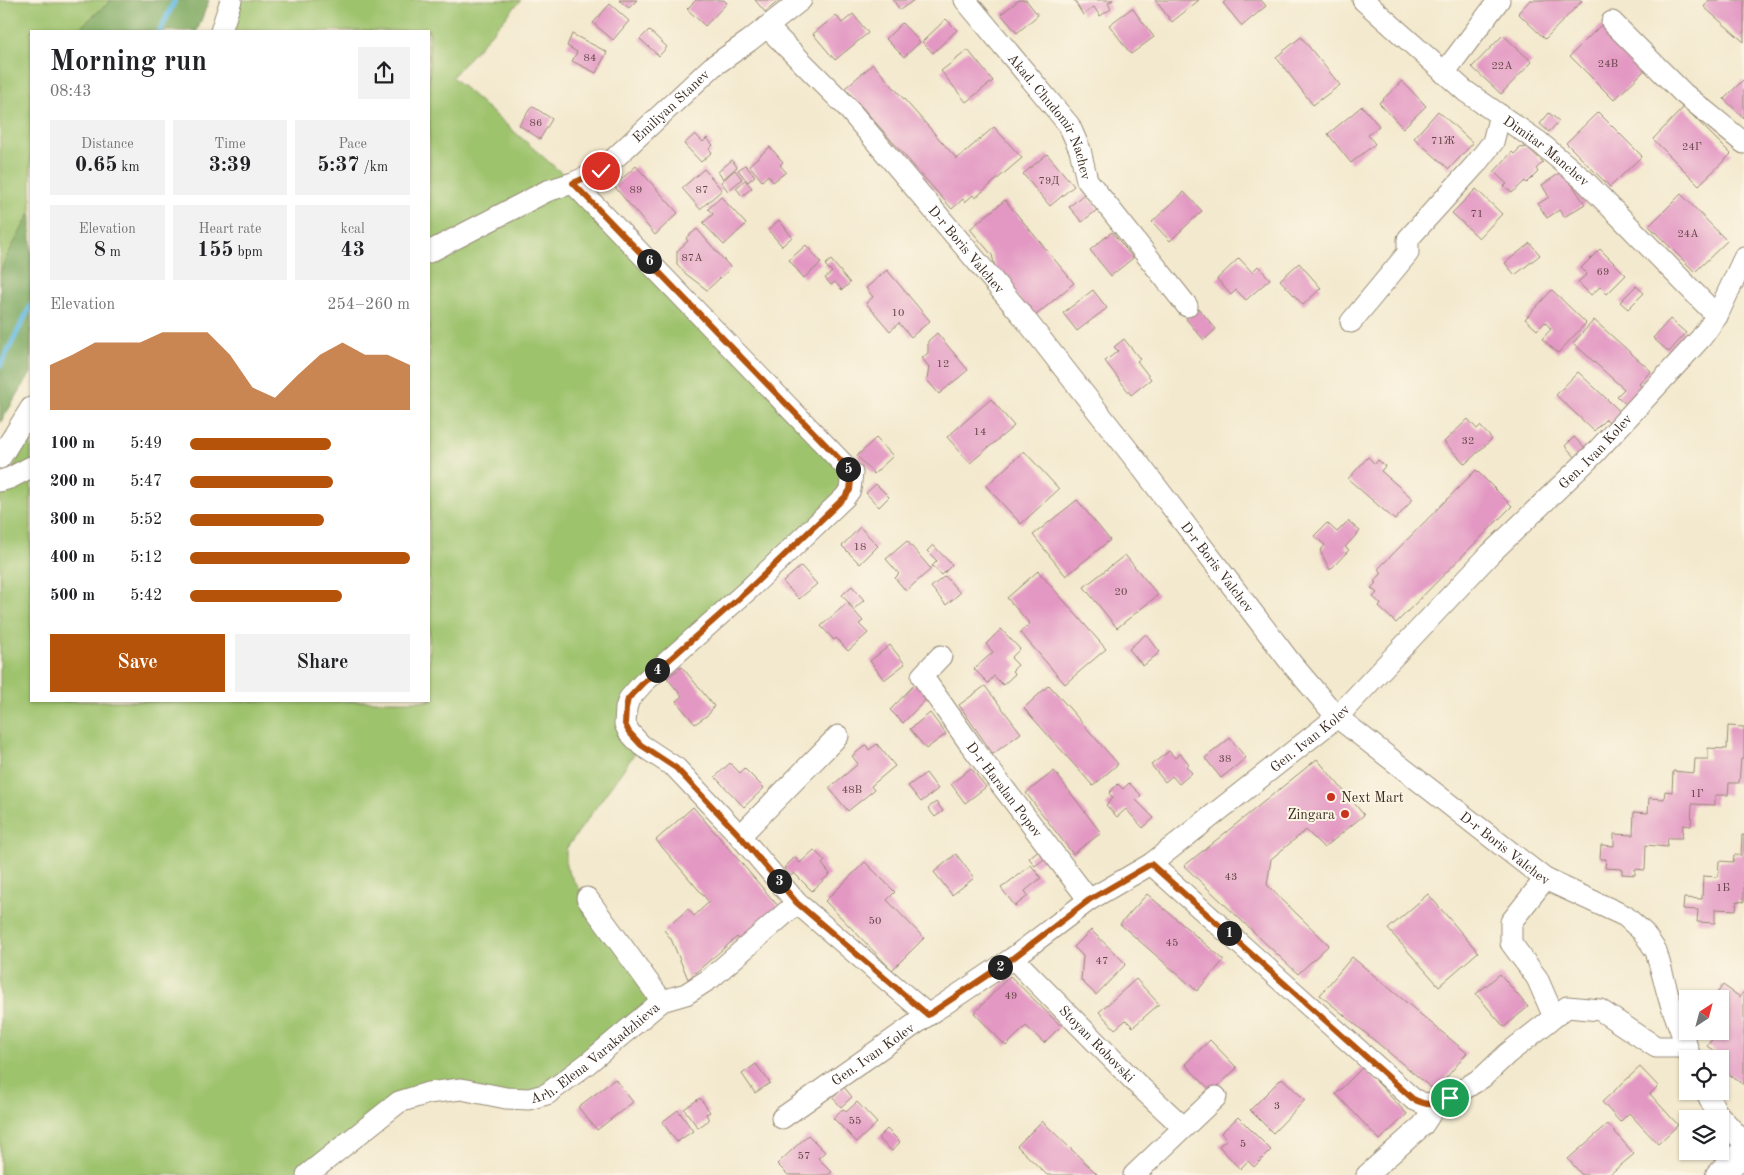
<!DOCTYPE html>
<meta charset="utf-8">
<style>
:root{--surface:#fff;--page:#f2f2f2;--text:#202124;--muted:#757577;--accent:#b45309}
body{margin:0;font-family:"Old Standard TT",serif;background:var(--page);color:var(--text);height:100vh;display:flex;flex-direction:column;font-size:19px;white-space:nowrap}
*{box-sizing:border-box;margin:0}
p{font-size:16px;color:var(--muted)}
.icon{flex:none;width:28px;height:28px;fill:none;stroke:currentColor;stroke-width:2;stroke-linecap:round;stroke-linejoin:round}
.map{position:relative;flex:1;overflow:hidden}
.details{position:absolute;left:30px;top:30px;width:400px;height:672px;display:flex;flex-direction:column;background:var(--surface);border-radius:0px;box-shadow:0 1px 4px #0004}
.details>*{flex:none}
.needle{width:32px;rotate:36deg}
.tools{position:absolute;left:1679px;top:990px;display:grid;gap:10px}
.tools a{display:grid;place-items:center;width:50px;height:50px;border-radius:0px;background:var(--surface);box-shadow:0 1px 4px #0004;font-size:25px}
.pin{position:absolute;display:grid;place-items:center;width:42px;height:42px;color:#fff;margin:-21px;border:2px solid #fff;border-radius:50%;box-shadow:0 1px 5px #0007}
.km{position:absolute;width:25px;height:25px;margin:-12px;border-radius:50%;background:#222;color:#fff;font-size:14px;line-height:25px;text-align:center}
.round{display:grid;place-items:center;flex:none;width:52px;height:52px;border-radius:0px;background:var(--page)}
.headline{display:flex;align-items:center;justify-content:space-between;height:85px;padding:0 20px}
h1{font-size:28px;font-weight:700;line-height:38px}
.metrics{display:grid;grid-template-columns:repeat(3,1fr);gap:8px;height:85px;padding:5px 20px}
.metrics div{display:grid;align-content:center;border-radius:0px;background:var(--page);text-align:center}
.metrics b{font-size:21px;font-weight:700}
.metrics small{font-size:14px;font-weight:400}
.metrics p{font-size:14px}
.chart{height:140px;padding:10px 20px}
.chart p{display:flex;justify-content:space-between}
.chart svg{width:100%;height:90px;margin-top:5px;fill:var(--accent);opacity:.7}
.primary-button{display:flex;gap:10px;margin-top:auto;padding:10px 20px}
.primary-button a{flex:1;height:58px;border-radius:0px;background:var(--accent);color:#fff;font-size:20px;font-weight:700;line-height:58px;text-align:center}
.primary-button a+a{background:var(--page);color:var(--text)}
ul{padding:0 20px;list-style:none;font-size:16px}
li{display:grid;grid-template-columns:80px 60px 1fr;align-items:center;height:38px}
li i{height:12px;border-radius:6px;background:var(--accent)}
.map>svg:first-child{display:block}
</style>
<div class="map">
<svg width="1744" height="1175" viewBox="0 0 1744 1175">
<rect width="100%" height="100%" fill="#fcf5e5"/>
<filter id="ink" filterUnits="userSpaceOnUse"><feTurbulence type="fractalNoise" baseFrequency=".02" numOctaves="2"/><feDisplacementMap in="SourceGraphic" scale="10" xChannelSelector="R" yChannelSelector="G"/><feConvolveMatrix kernelMatrix="1 2 1 2 8 2 1 2 1" color-interpolation-filters="sRGB"/></filter>
<filter id="wash" filterUnits="userSpaceOnUse"><feTurbulence type="fractalNoise" baseFrequency=".0096" numOctaves="4" result="noise"/><feDisplacementMap in="SourceGraphic" scale="20" xChannelSelector="R" yChannelSelector="G"/><feGaussianBlur stdDeviation="1.12" result="paint"/><feColorMatrix in="noise" values="0 0 0 0 0 0 0 0 0 0 0 0 0 0 0 0 0 1.4 0 .05"/><feComposite in="paint" operator="in"/></filter>
<g filter="url(#wash)">
<rect width="100%" height="100%" fill="#f3e9ce"/>
<!-- green -->
<g fill="#9ec36d" stroke="#6c7646">
<path d="M0,0h112l-36,31h-45v181l-25,46 -6,16z"/>
<path d="M242,0h279l-69,77 121,106 279,299 -223,217 12,46 -75,104v18l7,13 89,121 -115,93 -119,-1 -121,82h-307v-684l31,-56v266h398v-670h-200z"/>
</g>
<!-- forest -->
<g fill="#7ea960" stroke="#5c6a3f">
<path d="M112,0h97l-12,31h-121z"/>
<path d="M31,212v161l-31,50v-149l6,-16z"/>
</g>
<g fill="none" stroke-linecap="round" stroke-linejoin="round">
<!-- stream -->
<g stroke="#64bae1" stroke-width="5.5">
<path d="M160,31l15,-31"/>
<path d="M0,366l31,-61"/>
</g>
</g>
<g id="blocks">
<!-- building -->
<g fill="#e398c3">
<path d="M619,0h18l-8,8z"/>
<path d="M696,0h28l3,3 -22,23 -18,-17z"/>
<path d="M755,0h25l-15,12z"/>
<path d="M893,0h21l-14,10z"/>
<path d="M1019,0h7l12,15 -21,18 -16,-19z"/>
<path d="M1074,0h39l-5,3 3,6 -11,7 -6,-9 -11,8z"/>
<path d="M1155,0h44l-27,22z"/>
<path d="M1227,0h34l5,6 -24,20 -19,-23z"/>
<path d="M1530,0h51l1,1 -37,38 -27,-26z"/>
<path d="M1709,0h35v42l-40,-35z"/>
<path d="M610,4l19,17 -16,19 -20,-17z"/>
<path d="M1132,8l22,29 -23,17 -22,-29z"/>
<path d="M853,14l15,19 -33,27 -22,-26 23,-19 6,8z"/>
<path d="M946,19l11,11 -24,23 -11,-11z"/>
<path d="M902,23l18,19 -16,15 -18,-18z"/>
<path d="M1601,25l45,44 -32,31 -44,-44z"/>
<path d="M649,30l18,17 -8,9 -19,-17z"/>
<path d="M572,34l35,18 -11,21 -24,-12 5,-9 -10,-6z"/>
<path d="M1503,35l29,27 -31,32 -29,-27z"/>
<path d="M1301,37l39,48 -27,20 -37,-48z"/>
<path d="M968,50l25,31 -27,21 -25,-31z"/>
<path d="M873,64l84,95 37,-32 28,31 -47,40 -2,-3 -8,7 -2,-3 -11,10 -107,-121z"/>
<path d="M1744,79v39l-20,-19z"/>
<path d="M1402,81l24,25 -23,22 -24,-25z"/>
<path d="M532,106l20,13 -12,20 -21,-14z"/>
<path d="M1362,106l17,20 -11,9 7,9 -24,19 -23,-29z"/>
<path d="M1684,107l47,47 -32,31 -46,-46z"/>
<path d="M1438,111l35,32 -24,26 -35,-31z"/>
<path d="M1598,112l44,44 -32,31 -44,-44z"/>
<path d="M1549,113l10,8 -10,11 -9,-8z"/>
<path d="M695,134l8,8 4,-4 6,7 -4,4 3,3 -11,10 -17,-18z"/>
<path d="M770,147l13,15 -3,3 6,7 -13,10 -5,-7 -6,6 -13,-16z"/>
<path d="M1527,147l16,15 -7,7 2,3 -11,11 -2,-2 -13,12 -8,-7 3,-2 -13,-12 18,-20 2,2 6,-6z"/>
<path d="M1047,154l27,32 -24,20 -27,-32z"/>
<path d="M732,160l5,7 -14,12 -5,-7z"/>
<path d="M745,165l10,11 -7,6 -10,-12z"/>
<path d="M636,166l42,47 -23,22 -41,-49z"/>
<path d="M704,169l18,21 -22,19 -18,-21z"/>
<path d="M735,170l7,9 -14,12 -7,-9z"/>
<path d="M1563,171l22,33 -21,13 -5,-7 -12,8 -9,-14 11,-7 -7,-12z"/>
<path d="M745,180l7,8 -10,8 -6,-8z"/>
<path d="M1476,189l26,25 -23,24 -27,-25z"/>
<path d="M1184,192l18,19 -32,30 -18,-19z"/>
<path d="M1085,193l13,16 -16,13 -13,-15z"/>
<path d="M1681,194l46,47 -32,31 -46,-46z"/>
<path d="M721,197l25,27 -22,21 -21,-22 10,-9 -5,-5z"/>
<path d="M1005,200l69,83 -40,34 -38,-46 -4,-16 -22,-26z"/>
<path d="M779,220l13,17 -10,9 -14,-16z"/>
<path d="M697,229l34,39 -24,22 -21,-16 -9,-10v-13l11,-10 -2,-3z"/>
<path d="M1112,232l21,26 -22,18 -21,-26z"/>
<path d="M1530,243l10,12 -25,20 -10,-12z"/>
<path d="M806,245l15,18 -17,15 -15,-18z"/>
<path d="M1600,249l26,26 -19,19 -7,-7 -9,8 -13,-13 9,-8 -6,-6z"/>
<path d="M1239,258l13,14 6,-6 12,13 -24,21 -10,-10 -5,5 -14,-16z"/>
<path d="M831,260l19,23 -8,7 -7,-8 -4,3 -6,-7 7,-6 -7,-7z"/>
<path d="M1299,263l22,25 -18,17 -23,-25z"/>
<path d="M887,270l43,51 -19,16 -12,-14 -9,8 -24,-28 7,-6 -7,-9z"/>
<path d="M1636,286l8,7 -16,16 -8,-7z"/>
<path d="M1093,290l14,18 -30,23 -14,-18z"/>
<path d="M1552,290l34,33 -28,30 -16,-14 9,-10 -6,-7 -8,8 -12,-11z"/>
<path d="M1198,308l18,21 -12,11 -18,-21z"/>
<path d="M1670,319l16,14 -17,19 -16,-14z"/>
<path d="M1594,320l57,51 -12,13 6,6 -16,17 -12,-11 7,-7 -51,-46z"/>
<path d="M937,333l31,37 -29,24 -12,-14 2,-13 -7,-9 6,-5v-12z"/>
<path d="M1124,339l16,20 -3,2 14,18 -20,16 -26,-34 13,-10 -4,-4z"/>
<path d="M1578,372l48,45 -11,11 -9,-9 -12,12 -38,-36z"/>
<path d="M991,399l23,27 -44,37 -23,-26z"/>
<path d="M1468,419l9,10 3,-3 12,13 -27,25 -21,-22z"/>
<path d="M1574,437l14,15 -9,9 -14,-15z"/>
<path d="M876,438l17,18 -19,18 -17,-18z"/>
<path d="M1024,451l35,38 -38,35 -35,-38z"/>
<path d="M1368,457l7,7 3,-4 7,6 -4,5 32,28 -18,21 -47,-41z"/>
<path d="M1476,470l36,36 -116,117 -17,-16 2,-3 -8,-7 4,-4 -6,-5 5,-5 -2,-1 8,-9 -4,-4z"/>
<path d="M876,484l13,13 -10,10 -13,-14z"/>
<path d="M1077,500l33,40 -44,36 -33,-41z"/>
<path d="M1348,521l12,10 -15,16 4,3 -19,20 -10,-19 5,-6 -11,-9 13,-13 10,9z"/>
<path d="M860,527l18,19 -18,18 -18,-18z"/>
<path d="M907,541l24,28 -25,22 -11,-13 4,-4 -13,-15z"/>
<path d="M933,545l19,20 -10,10 -10,-9 5,-5 -10,-10z"/>
<path d="M1125,555l33,40 -41,33 -33,-41z"/>
<path d="M801,566l16,18 -18,15 -16,-17z"/>
<path d="M1038,571l68,78 -41,35 -45,-52 10,-8 -23,-26z"/>
<path d="M945,576l15,17 -14,12 -15,-18z"/>
<path d="M852,586l12,14 -10,9 -12,-14z"/>
<path d="M847,603l16,18 -4,3 9,9 -20,18 -12,-13 -2,2 -13,-14z"/>
<path d="M1001,629l19,20 -9,9 7,7 -6,6 3,3 -12,11 -9,-9 -6,7 -14,-14 19,-17 -7,-8z"/>
<path d="M1146,634l14,18 -17,14 -14,-17z"/>
<path d="M890,645l15,19 -21,16 -14,-19z"/>
<path d="M682,667l32,39 -5,8 -14,10 -19,-23 6,-5 -15,-18z"/>
<path d="M917,682l13,13 -27,28 -13,-13z"/>
<path d="M1049,685l69,79 -25,22 -69,-78z"/>
<path d="M985,686l36,47 -28,21 -34,-49z"/>
<path d="M930,713l16,21 -20,15 -16,-20z"/>
<path d="M1728,726l16,1v32h-3l-2,24h-10l-1,12h-13v10l-23,-1 -1,22 -8,-1 -1,13h-14l-1,9 -21,-2 -1,25 -10,-1v6l-13,-1v-5l-17,-1 1,-9h-6l1,-14 13,1v-12l19,1 1,-23 14,1 1,-15 15,1 1,-8 7,1 1,-21 21,2 1,-14h13v-11l19,1z"/>
<path d="M1230,738l16,20 -25,20 -16,-20z"/>
<path d="M877,744l18,22 -24,20 3,4 -26,21 -19,-23 29,-24 -6,-8 14,-11 3,5z"/>
<path d="M1169,751l6,7 5,-5 9,11 -3,2 6,7 -13,11 -7,-8 -7,6 -14,-17z"/>
<path d="M1317,759l47,56 -40,33 -18,-18 -35,29 -4,26 62,60 -31,29 -114,-108z"/>
<path d="M730,763l10,10 4,-5 20,20 -20,19 -29,-30z"/>
<path d="M971,768l15,19 -21,16 -14,-19z"/>
<path d="M1054,771l47,62 -28,21 -47,-61z"/>
<path d="M926,773l12,16 -17,13 -13,-16z"/>
<path d="M1129,783l12,12 -5,5 18,18 -11,10 -17,-19 -9,8 -11,-12 7,-7 -4,-5 9,-9 5,5z"/>
<path d="M936,802l7,9 -8,6 -7,-9z"/>
<path d="M693,807l86,100 -39,33 -3,-3 -49,42 -17,-40 -7,-9 24,-21 6,7 15,-14 -53,-62z"/>
<path d="M1742,835h2v67l-7,-1 -1,9 -21,-1v14l-18,-1 1,-12 -15,-1 1,-11 18,1 1,-23 15,1 1,-16 14,1 1,-7h7z"/>
<path d="M1041,848l6,9 -12,9 -6,-8z"/>
<path d="M814,850l11,11 -3,3 8,10 -18,17 -18,-18 -3,3 -7,-8 11,-11 5,6z"/>
<path d="M956,854l18,24 -22,17 -18,-23z"/>
<path d="M865,862l30,30 -8,8 37,38 -32,32 -67,-69z"/>
<path d="M1031,865l10,13 -16,13 3,5 -13,10 -14,-18z"/>
<path d="M1147,894l77,66 -27,31 -77,-67z"/>
<path d="M1428,894l50,58 -39,34 -51,-57z"/>
<path d="M1091,930l35,34 -30,31 -15,-15 2,-24 -9,-9z"/>
<path d="M1352,957l115,96 -32,38 -115,-96z"/>
<path d="M1500,974l28,33 -24,20 -28,-33z"/>
<path d="M1010,976l51,50 -17,17 -18,-17 -20,20 -32,-33z"/>
<path d="M1136,979l23,25 -26,23 -7,-7 -11,9 -16,-17z"/>
<path d="M1723,985l17,12 4,-6v94l-24,-17 5,-9 -18,-13 6,-8 -9,-7h16v-32h-7z"/>
<path d="M1210,1040l27,28 -25,24 -27,-28z"/>
<path d="M756,1064l14,19 -15,10 -13,-19z"/>
<path d="M1363,1067l44,47 -27,26 -44,-46z"/>
<path d="M1640,1067l18,19 -8,8 28,31 -20,19 -29,-31 -9,9 -18,-20z"/>
<path d="M1282,1078l23,22 -32,33 -23,-23z"/>
<path d="M615,1079l18,23 -36,28 -19,-23z"/>
<path d="M844,1087l8,10 -11,10 -9,-10z"/>
<path d="M700,1098l10,14 -4,2 3,6 -11,8 -14,-19z"/>
<path d="M857,1102l20,21 -20,19 -24,-24 10,-9 3,3z"/>
<path d="M678,1110l15,21 -16,11 -15,-20z"/>
<path d="M1238,1117l33,33 -17,17 -6,-6 -8,8 -21,-23 8,-7 -6,-6z"/>
<path d="M1042,1121l56,54h-51l-30,-29z"/>
<path d="M1608,1124l26,30 -25,21h-27l-14,-16z"/>
<path d="M887,1129l13,13 -8,9 -14,-13z"/>
<path d="M808,1135l17,17 -7,6 14,14 -4,3h-40l-11,-11z"/>
</g>
</g>
</g>
<g filter="url(#ink)">
<use href="#blocks" fill-opacity="0" stroke="#978a76" stroke-width="1"/>
<g fill="none" stroke-linecap="round" stroke-linejoin="round">
<defs>
<g id="minor">
<path id="s1" d="M965,0l104,125 11,25 7,30 100,126"/>
<path id="s2" d="M1363,0l102,91 74,51 45,38 133,136"/>
<path d="M1612,22l71,71 61,50"/>
<path id="s3" d="M767,27l79,79 176,209 117,149 152,199 46,54 208,162 80,37 18,16 13,19 13,47 22,61"/>
<path d="M221,31l10,-31"/>
<path d="M1444,73l55,-73"/>
<path d="M573,183l279,290 -2,17 -5,7 -97,93 -105,93 -14,16 -3,9 -1,16 4,8 12,13 35,23 64,68 57,67 131,112"/>
<path id="s4" d="M429,252l118,-61 26,-8 28,-12 111,-104 37,-26 52,-41"/>
<path d="M1351,322l57,-69v-14l67,-74 18,-23 7,-27"/>
<path d="M0,458l31,-50"/>
<path d="M0,481l10,-3 21,-11"/>
<path id="s5" d="M941,656l-19,20 48,68 119,156"/>
<path d="M740,836l98,-100"/>
<path d="M1151,864l262,235 9,4 14,2 14,-7 33,-21 24,-23 60,-47 33,3 56,37h31"/>
<path d="M1545,879l-34,43v21l26,35 17,39"/>
<path d="M587,898l75,103"/>
<path id="s6" d="M1013,958l124,126 46,43"/>
<path d="M1706,1091l11,22 27,30"/>
<path id="s7" d="M782,1118l146,-103 85,-57 76,-58 62,-36 186,-147 153,-163 104,-100 107,-116 16,-22 27,-58"/>
<path id="s8" d="M307,1175l92,-73 29,-9 33,-4 45,9 23,1 18,-5 40,-30 75,-63 24,-7 25,-16 86,-75"/>
<path d="M1134,1175l82,-78"/>
<path d="M1367,1175l56,-50 13,-20"/>
</g>
<path id="major" d="M1719,1175l25,-23"/>
</defs>
<!-- minor casing -->
<use href="#minor" stroke="#978a76" stroke-width="23"/>
<!-- major casing -->
<use href="#major" stroke="#978a76" stroke-width="28"/>
<!-- minor -->
<use href="#minor" stroke="#fff" stroke-width="21"/>
<!-- major -->
<use href="#major" stroke="#fff" stroke-width="26"/>
</g>
</g>
<g fill="none" stroke-linecap="round" stroke-linejoin="round" filter="url(#ink)">
<defs>
<path id="route" d="M601,171l-28,12 279,289 -2,18 -5,7 -97,93 -105,93 -15,16 -2,9 -1,16 4,8 12,13 35,23 64,68 57,67 131,112 85,-57 76,-58 62,-36 262,235c16,8 22,6 37,-1"/>
</defs>
<!-- route casing -->
<use href="#route" stroke="#fff" stroke-width="10"/>
<!-- route -->
<use href="#route" stroke="#b45309" stroke-width="6"/>
</g>
<!-- markers -->
<g fill="#c8321e" stroke="#fcf5e5" stroke-width="2">
<circle cx="1331" cy="797" r="5"/>
<circle cx="1345" cy="814" r="5"/>
</g>
<g text-anchor="middle" stroke-width="4" stroke-linejoin="round" paint-order="stroke">
<!-- number labels -->
<g font-size="11" fill="#654647">
<text x="590" y="61">84</text>
<text x="1608" y="67">24В</text>
<text x="1502" y="69">22А</text>
<text x="536" y="126">86</text>
<text x="1443" y="144">71Ж</text>
<text x="1692" y="150">24Г</text>
<text x="1049" y="184">79Д</text>
<text x="636" y="193">89</text>
<text x="702" y="193">87</text>
<text x="1477" y="217">71</text>
<text x="1688" y="237">24А</text>
<text x="692" y="261">87А</text>
<text x="1603" y="275">69</text>
<text x="898" y="316">10</text>
<text x="943" y="367">12</text>
<text x="980" y="435">14</text>
<text x="1468" y="444">32</text>
<text x="860" y="550">18</text>
<text x="1121" y="595">20</text>
<text x="1225" y="762">38</text>
<text x="852" y="793">48В</text>
<text x="1697" y="797">1Г</text>
<text x="1231" y="880">43</text>
<text x="1723" y="891">1Б</text>
<text x="875" y="924">50</text>
<text x="1172" y="946">45</text>
<text x="1102" y="964">47</text>
<text x="1011" y="999">49</text>
<text x="1277" y="1109">3</text>
<text x="855" y="1124">55</text>
<text x="1243" y="1147">5</text>
<text x="804" y="1159">57</text>
</g>
<!-- street labels -->
<g font-size="14" fill="#3b2a1e" stroke="#fcf5e5">
<text dy="5" stroke="none"><textPath href="#s4" startOffset="286">Emiliyan Stanev</textPath></text>
<text dy="5" stroke="none"><textPath href="#s1" startOffset="146">Akad. Chudomir Nachev</textPath></text>
<text dy="5" stroke="none"><textPath href="#s2" startOffset="238">Dimitar Manchev</textPath></text>
<text dy="5" stroke="none"><textPath href="#s3" startOffset="299">D-r Boris Valchev</textPath></text>
<text dy="5" stroke="none"><textPath href="#s7" startOffset="1056">Gen. Ivan Kolev</textPath></text>
<text dy="5" stroke="none"><textPath href="#s3" startOffset="704">D-r Boris Valchev</textPath></text>
<text dy="5" stroke="none"><textPath href="#s7" startOffset="651">Gen. Ivan Kolev</textPath></text>
<text dy="5" stroke="none"><textPath href="#s5" startOffset="168">D-r Haralan Popov</textPath></text>
<text dy="5" stroke="none"><textPath href="#s3" startOffset="1109">D-r Boris Valchev</textPath></text>
<text dy="5" stroke="none"><textPath href="#s6" startOffset="120">Stoyan Robovski</textPath></text>
<text dy="5" stroke="none"><textPath href="#s8" startOffset="331">Arh. Elena Varakadzhieva</textPath></text>
<text dy="5" stroke="none"><textPath href="#s7" startOffset="111">Gen. Ivan Kolev</textPath></text>
</g>
<!-- poi labels -->
<g font-size="14" fill="#3b2a1e" stroke="#fcf5e5" text-anchor="start">
<text x="1341" y="802">Next Mart</text>
<text x="1335" y="819" text-anchor="end">Zingara</text>
</g>
</g>
</svg>
<div class="tools">
<a><svg class="needle" viewBox="-14 -14 28 28"><path d="M0-13l5 13h-10z" fill="#e53935"/><path d="M0 13l5-13h-10z" fill="#757577"/></svg></a>
<a><svg class="icon" aria-label="locate" viewBox="0 0 24 24"><circle cx="12" cy="12" r="6"/><path d="M12 2v4M12 18v4M2 12h4M18 12h4"/></svg></a>
<a><svg class="icon" aria-label="layers" viewBox="0 0 24 24"><path d="M12 4l9 5-9 5-9-5zM3 14l9 5 9-5"/></svg></a>
</div>
<div class="pin" style="left:1450px;top:1098px;background:#1e9e55"><svg class="icon" aria-label="arrive" viewBox="0 0 24 24"><path d="M6 21V4h12l-3 4 3 4H6"/></svg></div>
<div class="pin" style="left:601px;top:171px;background:#d93025"><svg class="icon" aria-label="check" viewBox="0 0 24 24"><path d="M5 12l5 5 9-10"/></svg></div>
<b class="km" style="left:1229px;top:933px">1</b>
<b class="km" style="left:1000px;top:967px">2</b>
<b class="km" style="left:779px;top:881px">3</b>
<b class="km" style="left:657px;top:670px">4</b>
<b class="km" style="left:848px;top:469px">5</b>
<b class="km" style="left:649px;top:261px">6</b>
<section class="details">
<div class="headline"><div><h1>Morning run</h1><p>08:43</p></div><a class="round"><svg class="icon" aria-label="share" viewBox="0 0 24 24"><path d="M12 15V3M7 8l5-5 5 5M5 13v7h14v-7"/></svg></a></div>
<div class="metrics">
<div><p>Distance</p><b>0.65<small> km</small></b></div>
<div><p>Time</p><b>3:39</b></div>
<div><p>Pace</p><b>5:37<small> /km</small></b></div>
</div>
<div class="metrics">
<div><p>Elevation</p><b>8<small> m</small></b></div>
<div><p>Heart rate</p><b>155<small> bpm</small></b></div>
<div><p>kcal</p><b>43</b></div>
</div>
<div class="chart"><p><span>Elevation</span>254–260 m</p>
<svg viewBox="0 0 160 44" preserveAspectRatio="none"><path d="M0 44V22L10 17L20 11L30 11L40 11L50 6L60 6L70 6L80 17L90 33L100 38L110 27L120 17L130 11L140 17L150 17L160 22V44z"/></svg>
</div>
<ul>
<li><b>100 m</b>5:49<i style="width:64%"></i></li>
<li><b>200 m</b>5:47<i style="width:65%"></i></li>
<li><b>300 m</b>5:52<i style="width:61%"></i></li>
<li><b>400 m</b>5:12<i style="width:100%"></i></li>
<li><b>500 m</b>5:42<i style="width:69%"></i></li>
</ul>
<div class="primary-button"><a>Save</a><a>Share</a></div>
</section>
</div>
